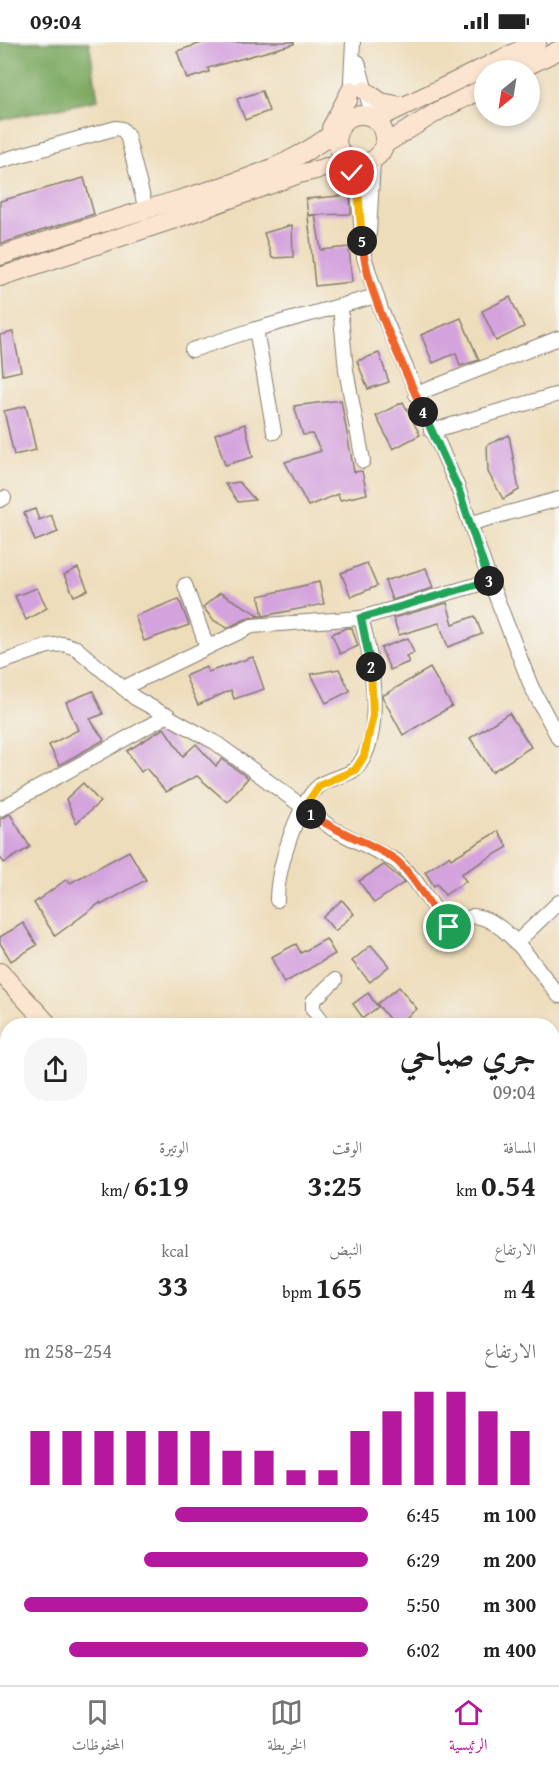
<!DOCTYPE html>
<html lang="ar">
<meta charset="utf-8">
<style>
:root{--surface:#fff;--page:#f6f6f6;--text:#222;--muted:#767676;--line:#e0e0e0;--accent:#b5179e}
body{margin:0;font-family:"Gentium Book Plus",Amiri,serif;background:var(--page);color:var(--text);direction:rtl;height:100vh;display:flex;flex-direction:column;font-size:22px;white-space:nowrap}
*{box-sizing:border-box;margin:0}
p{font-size:20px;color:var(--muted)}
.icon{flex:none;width:33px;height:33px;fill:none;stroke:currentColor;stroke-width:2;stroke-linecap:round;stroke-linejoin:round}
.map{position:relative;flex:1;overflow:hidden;direction:ltr}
.panel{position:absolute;left:0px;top:976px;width:560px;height:668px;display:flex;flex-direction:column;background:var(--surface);border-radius:24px 24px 0 0;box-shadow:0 3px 9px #0003;direction:rtl}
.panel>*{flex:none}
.needle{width:39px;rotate:210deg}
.tools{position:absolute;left:474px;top:18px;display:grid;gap:12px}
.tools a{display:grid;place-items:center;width:66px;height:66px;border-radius:50%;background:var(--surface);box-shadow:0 3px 9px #0003;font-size:30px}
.pin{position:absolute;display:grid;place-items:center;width:51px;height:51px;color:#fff;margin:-26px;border:3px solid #fff;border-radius:50%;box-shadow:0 2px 6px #0007}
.km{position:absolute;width:30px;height:30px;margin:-15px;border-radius:50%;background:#222;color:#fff;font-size:16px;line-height:30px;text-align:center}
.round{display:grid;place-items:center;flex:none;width:63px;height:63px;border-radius:24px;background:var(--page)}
.head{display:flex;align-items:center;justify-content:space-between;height:102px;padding:0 24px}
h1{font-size:33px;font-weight:700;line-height:45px}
.figures{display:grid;grid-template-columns:repeat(3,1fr);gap:9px;height:102px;padding:6px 24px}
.figures div{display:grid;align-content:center}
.figures b{font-size:30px;font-weight:700}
.figures small{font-size:16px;font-weight:400}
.figures p{font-size:16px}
.chart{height:168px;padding:12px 24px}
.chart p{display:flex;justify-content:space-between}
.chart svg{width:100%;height:108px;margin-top:6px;stroke:var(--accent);stroke-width:6}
ul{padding:0 24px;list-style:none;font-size:20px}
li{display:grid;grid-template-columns:96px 72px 1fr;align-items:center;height:45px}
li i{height:15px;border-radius:8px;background:var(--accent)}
.status{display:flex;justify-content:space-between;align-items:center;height:42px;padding:0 30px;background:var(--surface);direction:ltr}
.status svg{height:16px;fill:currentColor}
.menu{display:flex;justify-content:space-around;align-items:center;height:84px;border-top:2px solid var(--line);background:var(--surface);font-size:16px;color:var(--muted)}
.menu a{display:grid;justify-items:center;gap:3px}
.menu .current{color:var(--accent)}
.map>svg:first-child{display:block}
</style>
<div class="status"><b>09:04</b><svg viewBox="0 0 49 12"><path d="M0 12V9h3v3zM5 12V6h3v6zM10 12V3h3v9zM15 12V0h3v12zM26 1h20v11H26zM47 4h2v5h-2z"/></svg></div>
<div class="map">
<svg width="559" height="1643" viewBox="0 0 559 1643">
<rect width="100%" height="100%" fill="#f6f6f2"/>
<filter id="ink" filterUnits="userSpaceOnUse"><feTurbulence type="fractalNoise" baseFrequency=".0167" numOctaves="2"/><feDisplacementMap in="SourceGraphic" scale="12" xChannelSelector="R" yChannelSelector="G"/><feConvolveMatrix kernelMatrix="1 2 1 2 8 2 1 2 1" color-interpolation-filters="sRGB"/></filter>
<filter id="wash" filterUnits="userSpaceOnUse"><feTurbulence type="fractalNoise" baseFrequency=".008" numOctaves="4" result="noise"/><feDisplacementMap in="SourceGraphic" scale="24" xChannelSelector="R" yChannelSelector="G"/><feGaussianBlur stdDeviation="1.35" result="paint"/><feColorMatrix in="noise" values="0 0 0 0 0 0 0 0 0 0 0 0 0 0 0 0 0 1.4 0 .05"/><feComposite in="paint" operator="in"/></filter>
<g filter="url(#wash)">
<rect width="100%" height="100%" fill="#edb"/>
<!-- forest -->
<path fill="#7ca860" stroke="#4c623e" stroke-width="1.5" d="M0,0h89l9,58 -98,20z"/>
<g id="blocks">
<!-- building -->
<g fill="#d4a3dd">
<path d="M205,0h89v2l-86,24 1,4 -22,7 -10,-28z"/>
<path d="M262,49l7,20 -24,9 -8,-21z"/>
<path d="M84,136l10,36 -94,30v-43z"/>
<path d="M350,153l1,19 -43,1 -2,-16z"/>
<path d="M315,173l6,35 28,-3 3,35 -37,4 -7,-70z"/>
<path d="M292,183l1,32 -21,1 -8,-25z"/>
<path d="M510,255l14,30 -28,14 -14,-30z"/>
<path d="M461,276l18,42 -19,6 -4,-13 -23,10 -12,-28z"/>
<path d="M13,290l8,39 -18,4 -3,-40z"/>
<path d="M379,311l10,29 -21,7 -11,-28z"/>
<path d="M341,358l13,72 8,-1 5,23 -27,6 -2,-6 -30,12 -23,-44 36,-11 -9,-17 -9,1 -9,-29z"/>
<path d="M403,360l17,33 -27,14 -17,-33z"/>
<path d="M26,364l10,44 -22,5 -10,-44z"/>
<path d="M245,382l8,33 -28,8 -10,-31z"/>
<path d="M509,393l10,55 -16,9 -15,-27 -1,-27z"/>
<path d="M239,440l16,18 -17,2 -13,-18z"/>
<path d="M35,467l4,11 12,-5 7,17 -23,9 -11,-28z"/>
<path d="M367,521l10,23 -26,11 -10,-24z"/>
<path d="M78,526l10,22 -14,6 -10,-21z"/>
<path d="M426,526l7,20 -41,12 -7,-19z"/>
<path d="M319,540l5,22 -61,12 -4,-20z"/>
<path d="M37,546l10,20 -21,12 -11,-24z"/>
<path d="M220,551l41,23 -13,2 -21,10 -14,-8 -10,-13z"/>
<path d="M179,557l10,26 -45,16 -9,-25z"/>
<path d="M447,561l6,21 22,-8 7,18 -34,13 -9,-24 -40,12 -6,-17z"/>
<path d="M346,586h6l6,18 -18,8 -8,-20z"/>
<path d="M408,596l6,15 -8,3 3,6 -19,8 -9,-22z"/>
<path d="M253,615l11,32 -30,10 -3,-9 -33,15 -13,-29 21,-9 2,5z"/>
<path d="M430,626l22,38 -49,29 -21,-39z"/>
<path d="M339,627l11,22 -24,12 -15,-29z"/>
<path d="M93,649l10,23 -13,5 14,21 -45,25 -10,-20 29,-15 -12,-28z"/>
<path d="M509,671l22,34 -39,25 -22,-34z"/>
<path d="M164,686l19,28 13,-12 20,22 6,-7 26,19 -21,24 -30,-26 -31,16 -20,-24 -5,4 -14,-21z"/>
<path d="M83,741l17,19 -24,21 -10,-24z"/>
<path d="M10,772l20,33 -26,16 -4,-6v-38z"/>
<path d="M498,789l10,16 -47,27 5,7 -21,14 -8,-11 -3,2 -9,-14 24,-16 2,3z"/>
<path d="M129,809l17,29 -45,25 -1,-2 -45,33 -21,-33 33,-24 3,4z"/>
<path d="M384,823l21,17 -31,21 -15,-22z"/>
<path d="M342,858l12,14 -19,17 -12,-14z"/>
<path d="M23,881l14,22 -26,16 -11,-18v-6z"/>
<path d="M326,897l9,15 -51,29 -13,-26 25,-13 5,9z"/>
<path d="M371,903l18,21 -19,16 -18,-21z"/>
<path d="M399,945l18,22 -22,17 -18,-22z"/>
<path d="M368,951l10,14 -15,11 -10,-14z"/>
</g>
</g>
</g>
<g filter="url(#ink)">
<use href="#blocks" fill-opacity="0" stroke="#857c6c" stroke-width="1.5"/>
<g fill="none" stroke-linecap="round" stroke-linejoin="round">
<defs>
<g id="street">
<path d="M358,20l15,56"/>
<path d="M350,58l3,-58"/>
<path d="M0,119l116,-33 6,1 5,6 19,75"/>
<path d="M353,128l5,18 6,69 17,53 77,178 32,93 41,105 28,53"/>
<path d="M369,191l4,-73"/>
<path d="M340,264l6,64 17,91"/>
<path d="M256,287l18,103"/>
<path d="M192,308l64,-21 120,-33"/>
<path d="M416,352l143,-56"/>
<path d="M431,389l128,-37"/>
<path d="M0,458l4,-2"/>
<path d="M472,481l87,-24"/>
<path d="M185,543l22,62"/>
<path d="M0,621l48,-17 15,-2 13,4 59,50 81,45 117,86 63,32 18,18 32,46 10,1 17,-10c34,2 66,56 86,80"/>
<path d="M123,646l129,-62 109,-8 129,-37"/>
<path d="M0,767l168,-94"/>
<path d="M277,858c0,-29 19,-95 42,-114 11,-10 30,-8 40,-21 25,-33 13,-110 2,-147"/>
<path d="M516,901l43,-41"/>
<path d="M326,984l-13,-17v-8l22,-21"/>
<path d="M552,1032l7,-3"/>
<path d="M552,1188l7,-4"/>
<path d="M552,1281l7,-3"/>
<path d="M0,1519l8,-5"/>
<path d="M361,1643l7,-7"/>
</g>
<g id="secondary">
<path d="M519,28l40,-20"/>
<path d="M364,48l17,12 20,4"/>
<circle cx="361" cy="97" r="24"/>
<path d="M375,78l162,-78"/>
<path d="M331,86l20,-38"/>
<path d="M385,102l55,-34 44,-22"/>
<path d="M326,125l28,11"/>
<path d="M0,214c49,-16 99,-32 148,-47 62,-19 143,-38 192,-82"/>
<path d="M0,235l172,-57 127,-46 54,-13"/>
<path d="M0,930l50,54"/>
<path d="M552,1554l7,8"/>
</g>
<g id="highway">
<path d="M0,1376l8,12"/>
<path d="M0,1411l8,13"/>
<path d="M119,1636l2,7"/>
<path d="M139,1636l3,7"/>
</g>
</defs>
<!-- street casing -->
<use href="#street" stroke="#857c6c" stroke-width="16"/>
<!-- secondary casing -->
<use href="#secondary" stroke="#857c6c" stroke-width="20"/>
<!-- highway casing -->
<use href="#highway" stroke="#857c6c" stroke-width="26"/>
<!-- street -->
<use href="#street" stroke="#fff" stroke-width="14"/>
<!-- secondary -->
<use href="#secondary" stroke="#fce5d0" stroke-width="18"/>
<!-- highway -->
<use href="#highway" stroke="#f8bd89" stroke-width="24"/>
</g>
</g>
<g fill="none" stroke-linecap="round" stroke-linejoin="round" filter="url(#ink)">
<defs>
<path id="split-1" d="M311,772c27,20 61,28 86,47 21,18 35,53 52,66"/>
<path id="split-2" d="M311,772l-7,-6 15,-22 36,-16 9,-14 9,-41 -2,-48"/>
<path id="split-3" d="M371,625l-10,-49 128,-37"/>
<path id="split-4" d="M423,370l35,76 31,93"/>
<path id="split-5" d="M362,199c4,52 41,122 61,171"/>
<path id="split-6" d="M352,131l6,15 4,53"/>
</defs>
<!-- split-1 casing -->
<use href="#split-1" stroke="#fff" stroke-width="12"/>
<!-- split-2 casing -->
<use href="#split-2" stroke="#fff" stroke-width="12"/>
<!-- split-3 casing -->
<use href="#split-3" stroke="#fff" stroke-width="12"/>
<!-- split-4 casing -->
<use href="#split-4" stroke="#fff" stroke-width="12"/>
<!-- split-5 casing -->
<use href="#split-5" stroke="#fff" stroke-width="12"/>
<!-- split-6 casing -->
<use href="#split-6" stroke="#fff" stroke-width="12"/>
<!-- split-1 -->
<use href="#split-1" stroke="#f0652b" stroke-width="8"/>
<!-- split-2 -->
<use href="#split-2" stroke="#f5b400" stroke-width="8"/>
<!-- split-3 -->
<use href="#split-3" stroke="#22a559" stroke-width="8"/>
<!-- split-4 -->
<use href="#split-4" stroke="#22a559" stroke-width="8"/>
<!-- split-5 -->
<use href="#split-5" stroke="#f0652b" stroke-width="8"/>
<!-- split-6 -->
<use href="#split-6" stroke="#f5b400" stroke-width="8"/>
</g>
</svg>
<div class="tools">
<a><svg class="needle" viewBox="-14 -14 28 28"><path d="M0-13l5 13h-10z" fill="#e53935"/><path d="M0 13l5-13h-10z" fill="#767676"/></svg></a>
</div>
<div class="pin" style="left:449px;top:885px;background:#1e9e55"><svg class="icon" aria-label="arrive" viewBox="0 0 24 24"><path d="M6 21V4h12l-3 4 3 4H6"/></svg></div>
<div class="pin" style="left:352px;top:131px;background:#d93025"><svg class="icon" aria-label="check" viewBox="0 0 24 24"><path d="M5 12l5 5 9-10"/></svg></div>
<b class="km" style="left:311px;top:772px">1</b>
<b class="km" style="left:371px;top:625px">2</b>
<b class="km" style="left:489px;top:539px">3</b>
<b class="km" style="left:423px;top:370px">4</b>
<b class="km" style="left:362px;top:199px">5</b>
<section class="panel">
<div class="head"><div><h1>جري صباحي</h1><p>09:04</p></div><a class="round"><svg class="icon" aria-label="share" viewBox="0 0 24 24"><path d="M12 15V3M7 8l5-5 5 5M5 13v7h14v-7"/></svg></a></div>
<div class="figures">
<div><p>المسافة</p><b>0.54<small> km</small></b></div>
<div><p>الوقت</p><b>3:25</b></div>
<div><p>الوتيرة</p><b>6:19<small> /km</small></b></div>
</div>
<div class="figures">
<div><p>الارتفاع</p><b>4<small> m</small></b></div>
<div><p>النبض</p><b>165<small> bpm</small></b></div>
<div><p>kcal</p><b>33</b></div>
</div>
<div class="chart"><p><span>الارتفاع</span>254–258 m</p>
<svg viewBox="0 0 160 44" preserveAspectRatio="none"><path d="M5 44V22M15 44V22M25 44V22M35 44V22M45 44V22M55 44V22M65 44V30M75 44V30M85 44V38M95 44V38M105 44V22M115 44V14M125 44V6M135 44V6M145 44V14M155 44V22"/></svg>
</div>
<ul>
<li><b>100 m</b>6:45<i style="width:56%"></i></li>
<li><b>200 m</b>6:29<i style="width:65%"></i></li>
<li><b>300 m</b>5:50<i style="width:100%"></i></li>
<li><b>400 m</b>6:02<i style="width:87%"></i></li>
</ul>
</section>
</div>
<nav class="menu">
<a class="current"><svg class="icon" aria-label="home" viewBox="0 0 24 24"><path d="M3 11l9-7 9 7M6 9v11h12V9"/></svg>الرئيسية</a>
<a><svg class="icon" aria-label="map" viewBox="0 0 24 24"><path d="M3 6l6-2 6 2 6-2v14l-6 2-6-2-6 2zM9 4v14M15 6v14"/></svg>الخريطة</a>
<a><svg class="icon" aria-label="saved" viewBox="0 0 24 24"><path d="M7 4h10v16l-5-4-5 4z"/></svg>المحفوظات</a>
</nav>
